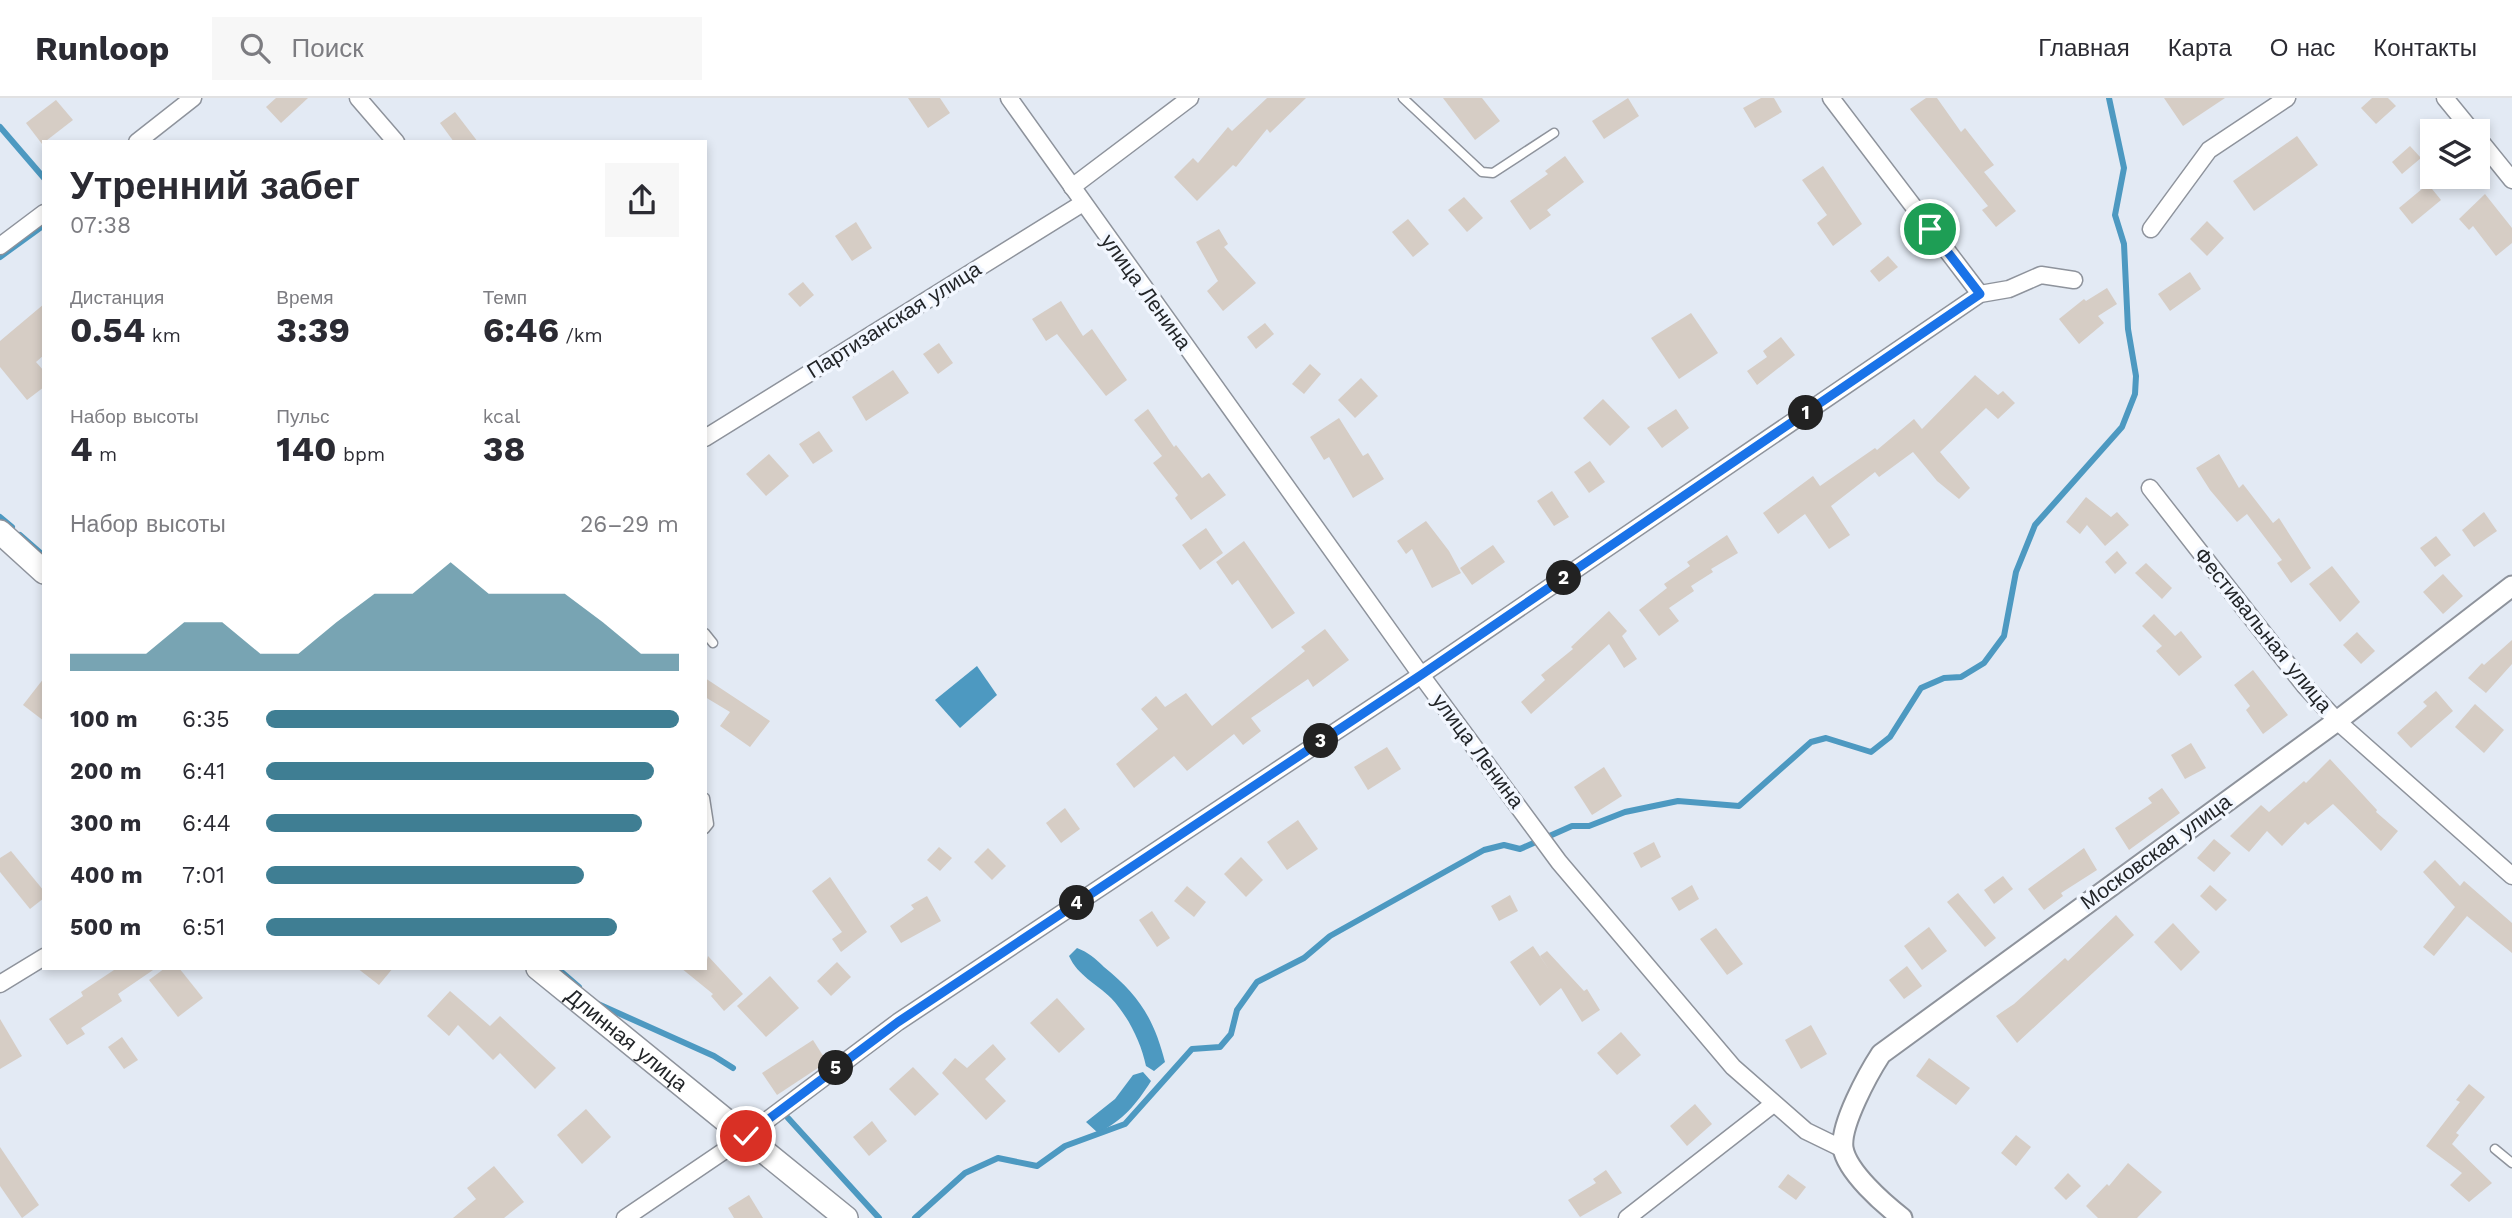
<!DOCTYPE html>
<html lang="ru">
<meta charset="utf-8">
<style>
:root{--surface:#fff;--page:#f7f7f7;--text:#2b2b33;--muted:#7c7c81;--line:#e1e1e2;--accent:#3f7e93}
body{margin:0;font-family:"Work Sans",sans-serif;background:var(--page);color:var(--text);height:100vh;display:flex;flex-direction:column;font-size:26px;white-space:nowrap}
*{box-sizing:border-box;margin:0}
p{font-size:23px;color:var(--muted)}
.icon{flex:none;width:38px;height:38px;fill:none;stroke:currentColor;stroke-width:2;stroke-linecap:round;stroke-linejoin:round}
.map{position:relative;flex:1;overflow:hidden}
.drawer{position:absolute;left:42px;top:42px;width:665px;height:830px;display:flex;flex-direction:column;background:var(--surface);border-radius:0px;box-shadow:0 4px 10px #0003}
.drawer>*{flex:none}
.buttons{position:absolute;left:2420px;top:21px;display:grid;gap:14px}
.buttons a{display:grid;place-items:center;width:70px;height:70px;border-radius:0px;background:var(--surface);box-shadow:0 4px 10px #0003;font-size:35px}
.pin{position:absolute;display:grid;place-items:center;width:60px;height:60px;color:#fff;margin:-30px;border:4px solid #fff;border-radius:50%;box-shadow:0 2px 7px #0007}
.km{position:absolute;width:35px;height:35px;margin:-18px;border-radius:50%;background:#222;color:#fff;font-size:19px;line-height:35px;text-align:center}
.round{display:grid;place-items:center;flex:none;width:74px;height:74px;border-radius:0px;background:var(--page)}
.headline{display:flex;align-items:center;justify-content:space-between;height:119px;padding:0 28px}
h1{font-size:38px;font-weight:700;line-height:52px}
.metrics{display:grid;grid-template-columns:repeat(3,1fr);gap:10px;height:119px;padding:7px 28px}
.metrics div{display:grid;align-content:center}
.metrics b{font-size:35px;font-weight:700}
.metrics small{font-size:19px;font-weight:400}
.metrics p{font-size:19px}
.chart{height:196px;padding:14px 28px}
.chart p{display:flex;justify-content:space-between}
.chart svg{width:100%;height:126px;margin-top:7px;fill:var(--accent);opacity:.7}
ul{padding:0 28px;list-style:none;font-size:23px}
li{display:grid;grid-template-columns:112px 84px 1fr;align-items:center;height:52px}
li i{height:18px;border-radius:9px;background:var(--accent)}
header{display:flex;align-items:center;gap:42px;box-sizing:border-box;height:98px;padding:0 35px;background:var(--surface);border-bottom:2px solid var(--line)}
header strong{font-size:33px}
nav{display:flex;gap:38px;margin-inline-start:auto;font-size:24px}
.search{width:490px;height:63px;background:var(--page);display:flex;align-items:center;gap:18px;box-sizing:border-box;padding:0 24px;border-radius:0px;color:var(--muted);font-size:26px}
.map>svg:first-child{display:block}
</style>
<header>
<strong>Runloop</strong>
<div class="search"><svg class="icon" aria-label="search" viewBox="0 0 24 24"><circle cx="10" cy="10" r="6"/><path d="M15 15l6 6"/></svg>Поиск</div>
<nav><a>Главная</a><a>Карта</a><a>О нас</a><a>Контакты</a></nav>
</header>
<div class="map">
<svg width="2512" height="1120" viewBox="0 0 2512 1120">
<rect width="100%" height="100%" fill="#e3eaf4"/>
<!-- water -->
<g fill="#4d99c1">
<path d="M977,568l20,29 -37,33 -25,-28z"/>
<path d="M1077,850c11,4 19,11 27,19 35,28 50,52 61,95l-11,9 -8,-5c-5,-24 -18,-50 -35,-68 -15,-15 -33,-22 -42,-42z"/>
<path d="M1143,974l8,9c-15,24 -28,39 -53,52l-12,-11 29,-23 18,-24z"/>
</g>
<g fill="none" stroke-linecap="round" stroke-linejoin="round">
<!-- stream -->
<g stroke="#4d99c1" stroke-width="6">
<path d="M0,29l44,51"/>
<path d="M0,159l44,-32"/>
<path d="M0,419l12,10"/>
<path d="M20,437l24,21"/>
<path d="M557,870l22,19"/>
<path d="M598,906l116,52 19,12"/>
<path d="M788,1020l91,100"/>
<path d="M915,1120l50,-45 33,-15 39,8 28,-20 60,-22 67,-75 28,-2 11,-13 6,-24 20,-28 47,-24 26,-22 154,-86 20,-5 16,4 52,-23h17l36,-14 53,-11 61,5 72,-64 15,-4 45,14 19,-15 31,-49 23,-10 17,-1 23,-14 20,-27 12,-64 19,-47 87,-98 13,-33 1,-18 -8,-47 -4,-85 -9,-29 9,-47 -15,-70"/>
</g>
</g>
<!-- building -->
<g fill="#d6cdc5">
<path d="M276,0h32l-27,25 -15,-16z"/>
<path d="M908,0h32l10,15 -22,15z"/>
<path d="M1267,0h39l-36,35 -3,-4 -31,38 -3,-2 -36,36 -23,-24 19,-19 5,5 30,-36 4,4z"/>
<path d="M1443,0h39l18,23 -25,19z"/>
<path d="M1628,0l11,18 -35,23 -12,-18z"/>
<path d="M1761,0h13l8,14 -27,16 -12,-20z"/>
<path d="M1926,0h11l24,34 4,-4 29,37 -10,7 32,39 -20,16 -14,-17 6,-4 -78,-97z"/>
<path d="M2164,0h61l-42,28z"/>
<path d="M2372,0h16l8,8 -20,18 -15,-16z"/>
<path d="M56,2l17,20 -31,24 -16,-21z"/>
<path d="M455,14l23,30h-24l-14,-19z"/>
<path d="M2297,38l21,29 -64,46 -21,-30z"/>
<path d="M2410,48l11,12 -19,16 -10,-12z"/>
<path d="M1565,58l19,26 -37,28 4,5 -21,15 -20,-29 38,-27 -3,-3z"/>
<path d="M1823,68l39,58 -29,22 -16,-23 10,-8 -25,-35z"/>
<path d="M2428,86l13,16 -29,24 -13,-16z"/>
<path d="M2485,96l27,34v15l-16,13 -23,-30 -4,4 -10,-11z"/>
<path d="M1464,99l19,21 -16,14 -19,-22z"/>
<path d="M1408,121l21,25 -16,13 -21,-25z"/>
<path d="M2207,123l17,17 -17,18 -17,-17z"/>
<path d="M856,124l16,26 -20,13 -17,-25z"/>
<path d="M1219,131l9,15 -4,3 32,36 -33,28 -16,-20 11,-10 -22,-39z"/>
<path d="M1888,158l10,11 -19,15 -9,-11z"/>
<path d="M2190,174l11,17 -31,22 -12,-17z"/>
<path d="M803,184l11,13 -14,12 -12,-13z"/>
<path d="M2107,190l10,16 -19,12 6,7 -25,21 -20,-25 25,-20 2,2z"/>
<path d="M1061,203l22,35 9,-7 35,51 -21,16 -49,-62 -11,7 -14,-22z"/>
<path d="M44,206v51l-8,7 8,9v16l-17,13 -27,-33v-26z"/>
<path d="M1691,215l27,40 -39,26 -28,-41z"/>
<path d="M1265,225l9,11 -18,15 -9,-12z"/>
<path d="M1781,239l14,18 -38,30 -10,-14 20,-14 -4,-6z"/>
<path d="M939,245l14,20 -15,11 -15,-20z"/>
<path d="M1310,266l11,10 -17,20 -12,-10z"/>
<path d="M893,272l16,23 -43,28 -14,-24z"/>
<path d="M1975,277l23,20 5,-4 12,12 -17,16 -12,-11 -46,44 30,36 -11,11 -22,-18 -24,-29 -34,25 -4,-5 -44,34 19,29 -21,14 -24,-35 -27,20 -15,-21 50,-37 7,10 55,-38 2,2 37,-31 8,10z"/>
<path d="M1361,280l17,18 -23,22 -17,-18z"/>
<path d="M1603,301l27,28 -20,19 -27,-28z"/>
<path d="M1148,311l26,38 2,-2 26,33 7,-5 17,22 -35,25 -16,-22 3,-3 -25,-32 9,-7 -28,-36z"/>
<path d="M1676,311l13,19 -27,20 -15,-20z"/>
<path d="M1339,320l24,38 5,-3 16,26 -31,19 -24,-41 -5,3 -14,-23z"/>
<path d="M819,333l14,20 -20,13 -14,-20z"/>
<path d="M769,356l20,22 -23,20 -20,-22z"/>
<path d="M2219,356l20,34 4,-4 30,39 6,-5 32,50 -20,15 -14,-20 5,-3 -35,-46 -10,8 -27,-32 -14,-22z"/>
<path d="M1590,363l15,21 -16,11 -15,-21z"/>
<path d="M1552,393l17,26 -15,9 -17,-25z"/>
<path d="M2086,399l25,20 6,-5 12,13 -24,21 -18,-21 -7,9 -14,-12z"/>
<path d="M2484,414l13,19 -23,16 -12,-17z"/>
<path d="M1426,423l23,30 12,22 -29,15 -20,-39 -6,5 -9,-13z"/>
<path d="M1206,430l17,25 -23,17 -18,-25z"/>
<path d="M1727,437l11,18 -27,16 2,3 -22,14 3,5 -25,17 10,13 -20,15 -20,-26 28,-22 -3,-4 26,-18 -3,-4z"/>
<path d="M2436,438l15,19 -16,12 -15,-19z"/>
<path d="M1244,443l51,72 -23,16 -34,-49 -6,5 -16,-23z"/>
<path d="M1493,447l12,17 -33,23 -12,-17z"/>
<path d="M2117,453l10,12 -12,11 -10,-12z"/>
<path d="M2146,465l26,25 -10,11 -27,-26z"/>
<path d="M2332,468l28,36 -20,20 -31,-38z"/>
<path d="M2443,476l20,22 -20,18 -20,-22z"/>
<path d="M1609,513l18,20 -5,5 15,23 -13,9 -15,-24 -78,70 -10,-12 24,-22 -4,-5 32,-26 -2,-2z"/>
<path d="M2154,516l21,22 6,-5 21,26 -23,19 -23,-25 6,-5 -20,-20z"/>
<path d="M1325,531l24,31 -36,27 -5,-8 -57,39 10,13 -18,14 -9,-11 -47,37 -13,-15 -40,32 -18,-24 42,-35 -17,-20 15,-13 9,11 21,-14 26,33 93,-75 -4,-4z"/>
<path d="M2357,534l18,19 -14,13 -18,-19z"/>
<path d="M2512,542v24l-26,29 -18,-15 14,-15 2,2z"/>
<path d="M2253,572l35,45 -25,19 -17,-24 4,-4 -16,-21z"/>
<path d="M44,580v43l-21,-16z"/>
<path d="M705,580l65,43 -20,26 -30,-21 10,-14 -25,-15z"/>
<path d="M2436,593l17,20 -42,37 -14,-15 30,-27 -4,-4z"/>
<path d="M2475,606l29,26 -20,23 -29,-26z"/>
<path d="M2191,645l15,25 -21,11 -14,-24z"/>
<path d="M1387,649l14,22 -33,21 -14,-23z"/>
<path d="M2330,661l47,51 -1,2 22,19 -17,20 -48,-47 -25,21 -3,-3 -23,24 -15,-15 -18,21 -19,-16 31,-31 8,7 35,-31 2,2z"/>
<path d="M1604,669l18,29 -30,19 -18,-28z"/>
<path d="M2162,690l18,25 -51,37 -14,-22 37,-25 -4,-5z"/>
<path d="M1065,710l15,21 -19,14 -15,-20z"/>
<path d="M1298,722l20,29 -31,21 -20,-28z"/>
<path d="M2214,741l17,14 -17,19 -17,-14z"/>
<path d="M1654,744l7,15 -20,11 -8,-15z"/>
<path d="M939,749l13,11 -12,13 -13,-11z"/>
<path d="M988,750l18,18 -14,14 -18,-18z"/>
<path d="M2084,750l13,22 -36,23 2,3 -19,14 -16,-21z"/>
<path d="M11,753l33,40v7l-14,11 -30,-37v-14z"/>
<path d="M1241,759l22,23 -17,17 -22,-23z"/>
<path d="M2435,762l25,26 4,-5 48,42v30l-45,-37 -33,40 -11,-9 32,-40 -32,-35z"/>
<path d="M2003,778l10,13 -19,15 -10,-14z"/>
<path d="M830,779l37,55 -26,20 -9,-13 10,-7 -30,-41z"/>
<path d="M1692,787l7,14 -20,12 -8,-13z"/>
<path d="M2210,787l17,15 -11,11 -16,-15z"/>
<path d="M1187,788l19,16 -12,15 -20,-16z"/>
<path d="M1958,795l38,45 -11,9 -38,-45z"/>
<path d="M1510,797l8,16 -19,10 -8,-15z"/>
<path d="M927,798l14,25 -40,22 -11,-17 24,-17 -3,-4z"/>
<path d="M1152,813l18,27 -13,9 -18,-27z"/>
<path d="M2116,817l18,20 -117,108 -21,-27 18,-12 51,-46 3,3z"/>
<path d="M2173,825l27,29 -19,19 -27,-29z"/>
<path d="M1929,829l18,24 -25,19 -18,-24z"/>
<path d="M1716,830l27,36 -16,11 -27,-36z"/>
<path d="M1533,848l17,25 -10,-15 7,-5 37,40 3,-2 13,21 -18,12 -21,-34 -21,18 -30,-44z"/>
<path d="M708,858l35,38 -19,17 -13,-15 2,-2 -32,-26h24z"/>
<path d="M837,864l14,15 -20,19 -14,-15z"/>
<path d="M1907,868l15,20 -18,13 -15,-19z"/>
<path d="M117,870h39l-38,26 4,7 -41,27 4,6 -18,11 -18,-26 34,-23 -2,-4z"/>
<path d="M165,870h14l24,30 -25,19 -29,-37z"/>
<path d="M357,870h36l-14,17z"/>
<path d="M770,878l29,32 -33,29 -29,-31z"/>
<path d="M450,893l40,35 10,-10 56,52 -21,21 -35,-36 -7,7 -35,-35 -9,11 -22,-20z"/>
<path d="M1057,900l28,31 -26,24 -29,-30z"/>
<path d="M0,921l22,37 -22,13z"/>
<path d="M1811,927l16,29 -26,15 -16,-29z"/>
<path d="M1621,934l20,23 -24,20 -20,-22z"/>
<path d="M122,939l16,23 -14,9 -16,-22z"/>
<path d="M813,942l14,22 -50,33 -15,-22z"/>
<path d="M993,946l13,15 -21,20 21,22 -20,19 -44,-47 13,-15 12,10z"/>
<path d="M1929,960l41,30 -14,17 -40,-29z"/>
<path d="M913,969l26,27 -24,22 -26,-27z"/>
<path d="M2469,986l16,13 -29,36 3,2 -7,9 40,39 -23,19 -19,-17 12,-12 -36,-27 34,-44 -4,-2z"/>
<path d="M1695,1006l17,20 -25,22 -17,-20z"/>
<path d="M586,1011l25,28 -29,27 -25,-29z"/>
<path d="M872,1023l15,20 -18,15 -16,-19z"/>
<path d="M2016,1037l15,12 -15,19 -15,-13z"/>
<path d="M0,1049l39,58 -17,13 -22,-32z"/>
<path d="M2128,1065l34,29 -25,26h-39l-12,-12 21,-22 2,2z"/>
<path d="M494,1068l30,36 -20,16h-51l23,-19 -9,-11z"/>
<path d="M1606,1072l16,23 -42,24 -12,-17 28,-17 -3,-4z"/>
<path d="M2068,1075l13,13 -15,14 -12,-12z"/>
<path d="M1788,1076l18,13 -10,13 -18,-13z"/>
<path d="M749,1097l14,23h-29l-6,-10z"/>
</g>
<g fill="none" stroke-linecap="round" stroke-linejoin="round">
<defs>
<g id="service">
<path d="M1403,0l79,74 11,1 61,-40"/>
<path d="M705,535l8,10"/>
<path d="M705,700l4,26 -4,5"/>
<path d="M2495,1051l17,14"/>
</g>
<g id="minor">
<path d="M358,0l38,44"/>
<path d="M1009,0l412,577 138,187 174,205 73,64 37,18"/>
<path d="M1831,0l149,196"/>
<path d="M2445,0l27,33"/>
<path d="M2478,40l34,42"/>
<path d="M137,44l56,-44"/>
<path d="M1072,89l118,-89"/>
<path d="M2151,131l58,-79 78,-52"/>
<path d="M0,148l44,-33"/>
<path d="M705,340l378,-235"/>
<path d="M2150,390l154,197 33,36 175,155"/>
<path d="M0,886l44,-27"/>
<path d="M625,1120l121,-82 152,-114 523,-347 559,-381 29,-5 32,-14 33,5"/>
<path d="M1627,1120l145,-113"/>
</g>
<path id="tertiary" d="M1902,1120c-18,-14 -55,-46 -59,-70 -3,-23 25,-74 38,-94l456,-333 175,-135"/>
<g id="secondary">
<path d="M0,434l44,40"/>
<path id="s1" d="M538,870l308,250"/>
</g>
</defs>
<!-- service casing -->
<use href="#service" stroke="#8e939c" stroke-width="11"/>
<!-- minor casing -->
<use href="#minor" stroke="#8e939c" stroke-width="19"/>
<!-- tertiary casing -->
<use href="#tertiary" stroke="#8e939c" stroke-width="23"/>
<!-- secondary casing -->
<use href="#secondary" stroke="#8e939c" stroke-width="26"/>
<!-- service -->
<use href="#service" stroke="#fff" stroke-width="8"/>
<!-- minor -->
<use href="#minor" stroke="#fff" stroke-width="16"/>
<!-- tertiary -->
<use href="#tertiary" stroke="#fff" stroke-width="19"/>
<!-- secondary -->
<use href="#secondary" stroke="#fff" stroke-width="23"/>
</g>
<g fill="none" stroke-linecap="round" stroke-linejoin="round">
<defs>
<path id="route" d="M746,1038l152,-114 523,-347 559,-381 -50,-65"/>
</defs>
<!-- route casing -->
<use href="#route" stroke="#fff" stroke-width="14"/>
<!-- route -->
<use href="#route" stroke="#1a73e8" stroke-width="9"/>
</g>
<g text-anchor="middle" stroke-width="7" stroke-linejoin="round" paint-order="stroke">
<!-- street labels -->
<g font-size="21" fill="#222528" stroke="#f2f7ff">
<text transform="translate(1146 194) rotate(54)" y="7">улица Ленина</text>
<text transform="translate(894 222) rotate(-32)" y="7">Партизанская улица</text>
<text transform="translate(2263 532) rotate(51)" y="7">Фестивальная улица</text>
<text transform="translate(1478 653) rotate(53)" y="7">улица Ленина</text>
<text transform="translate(2156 754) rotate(-36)" y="7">Московская улица</text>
<text dy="7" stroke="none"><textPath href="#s1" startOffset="114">Длинная улица</textPath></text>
</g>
</g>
</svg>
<div class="buttons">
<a><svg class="icon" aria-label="layers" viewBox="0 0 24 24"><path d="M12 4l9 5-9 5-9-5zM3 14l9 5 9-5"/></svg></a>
</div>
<div class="pin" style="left:1930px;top:131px;background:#1e9e55"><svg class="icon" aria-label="arrive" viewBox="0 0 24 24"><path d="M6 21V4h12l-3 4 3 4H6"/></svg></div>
<div class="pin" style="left:746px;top:1038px;background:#d93025"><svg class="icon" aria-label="check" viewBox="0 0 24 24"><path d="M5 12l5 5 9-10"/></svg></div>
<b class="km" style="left:1806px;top:315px">1</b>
<b class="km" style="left:1564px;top:480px">2</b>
<b class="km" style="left:1321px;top:643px">3</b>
<b class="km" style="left:1077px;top:805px">4</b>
<b class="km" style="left:836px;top:970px">5</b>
<section class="drawer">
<div class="headline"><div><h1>Утренний забег</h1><p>07:38</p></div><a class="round"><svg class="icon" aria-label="share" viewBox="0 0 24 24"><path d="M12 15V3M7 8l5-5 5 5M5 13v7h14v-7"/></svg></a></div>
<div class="metrics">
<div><p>Дистанция</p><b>0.54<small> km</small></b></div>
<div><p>Время</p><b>3:39</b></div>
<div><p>Темп</p><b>6:46<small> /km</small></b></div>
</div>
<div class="metrics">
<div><p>Набор высоты</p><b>4<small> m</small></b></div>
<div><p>Пульс</p><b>140<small> bpm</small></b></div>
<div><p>kcal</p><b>38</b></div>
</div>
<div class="chart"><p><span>Набор высоты</span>26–29 m</p>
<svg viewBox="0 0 160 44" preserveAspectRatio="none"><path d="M0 44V38L10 38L20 38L30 27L40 27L50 38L60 38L70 27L80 17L90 17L100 6L110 17L120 17L130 17L140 27L150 38L160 38V44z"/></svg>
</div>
<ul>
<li><b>100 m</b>6:35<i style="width:100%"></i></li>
<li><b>200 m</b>6:41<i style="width:94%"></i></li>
<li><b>300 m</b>6:44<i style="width:91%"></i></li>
<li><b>400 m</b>7:01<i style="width:77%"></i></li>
<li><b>500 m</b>6:51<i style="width:85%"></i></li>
</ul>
</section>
</div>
